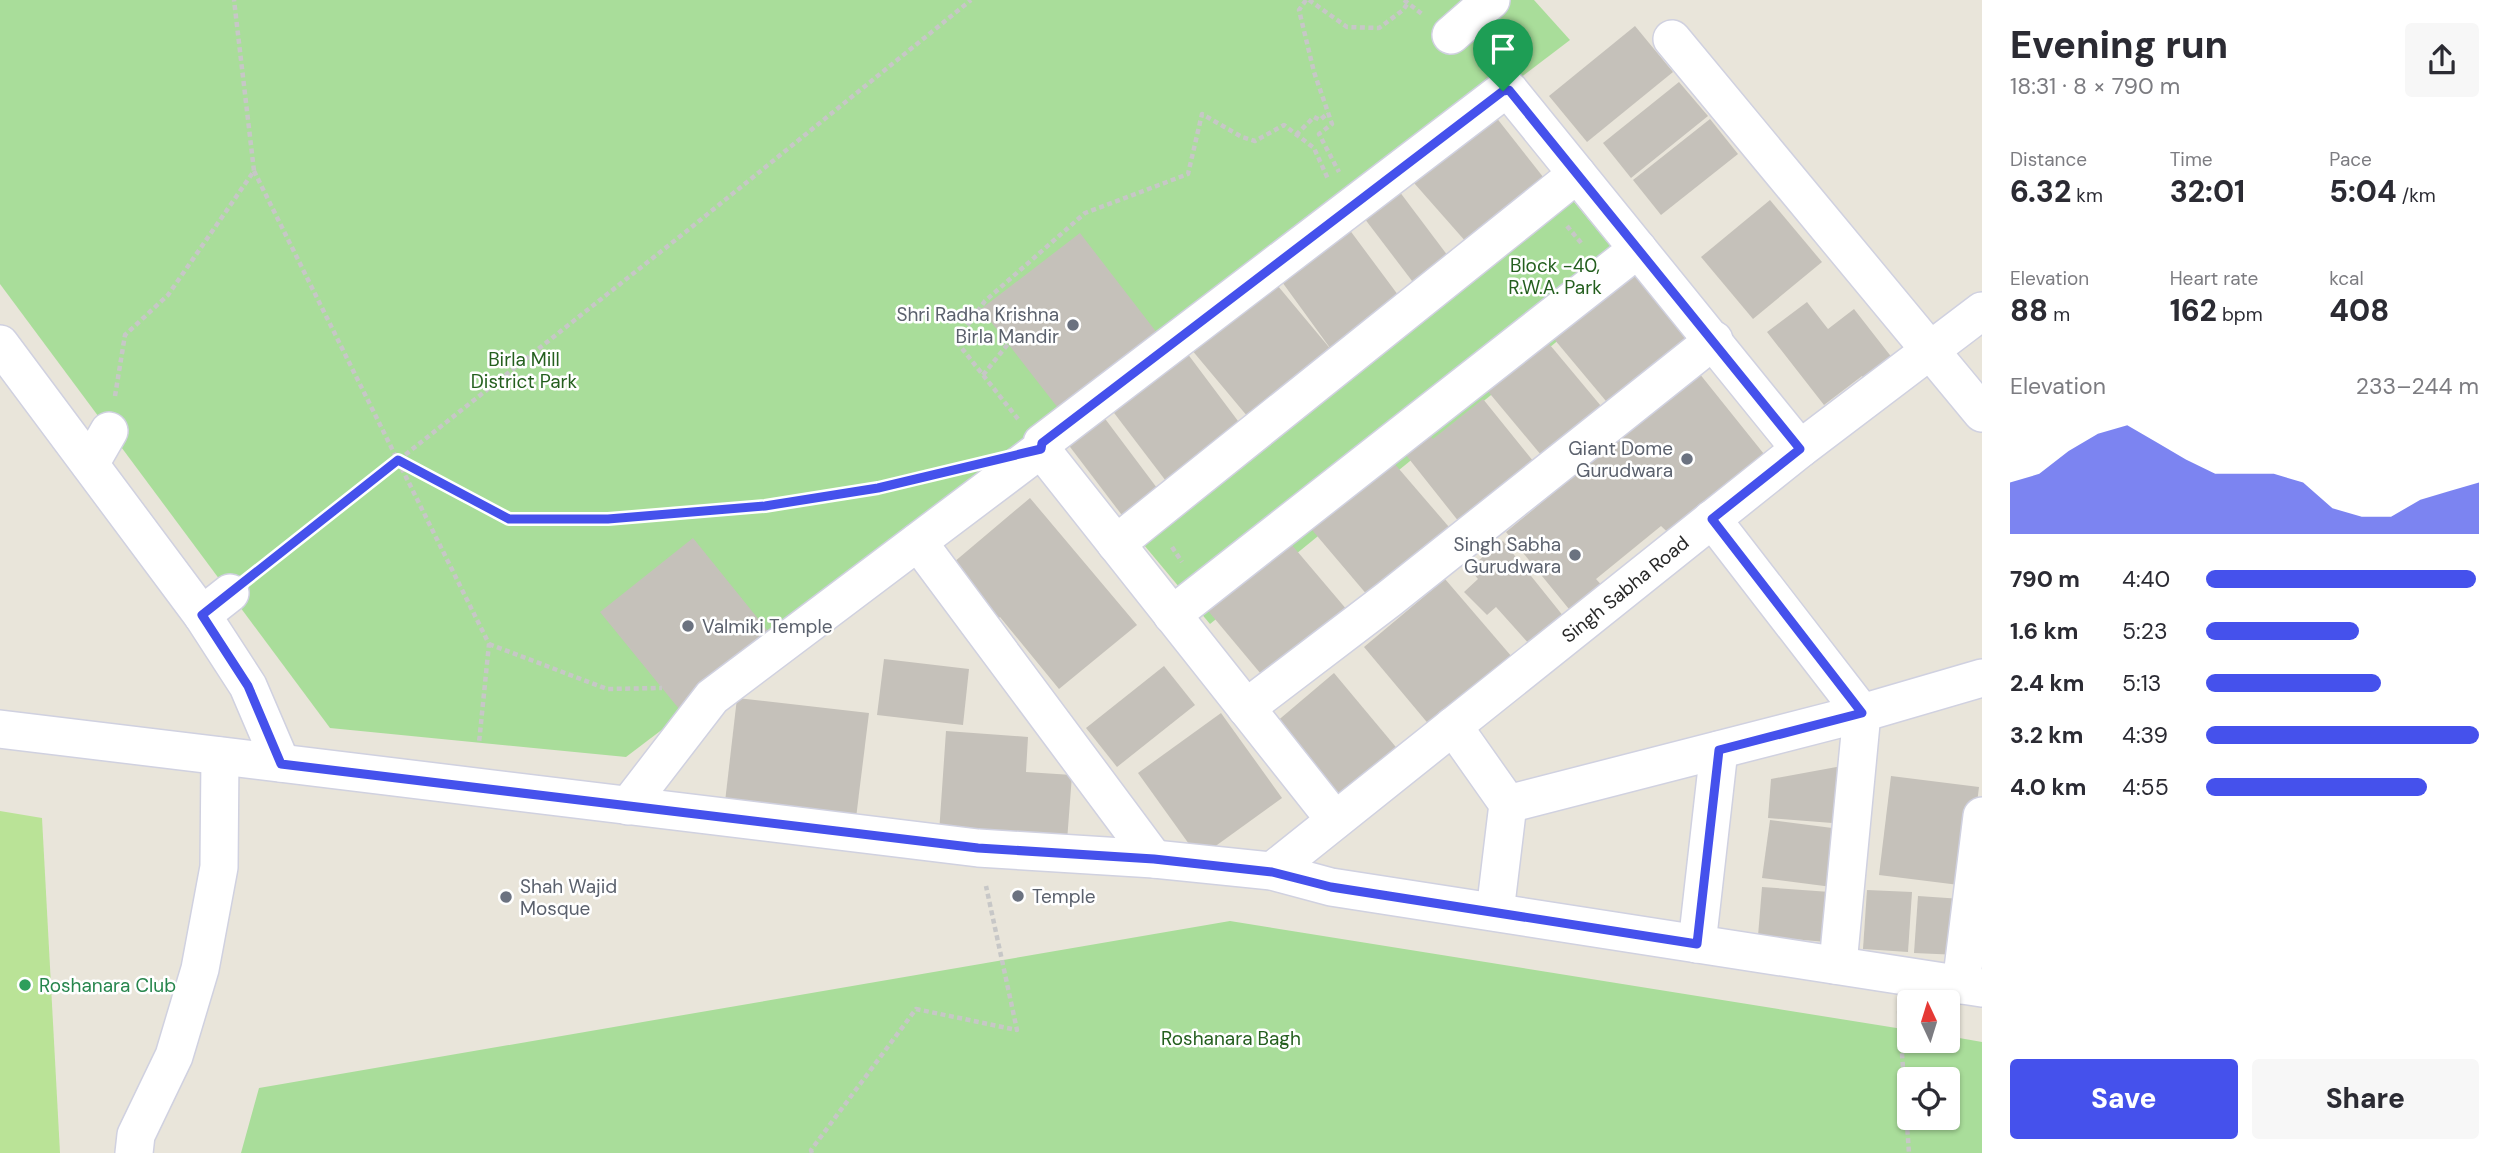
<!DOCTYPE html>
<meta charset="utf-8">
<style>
:root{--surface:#fff;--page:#f7f7f7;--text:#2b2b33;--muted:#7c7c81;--accent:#4551ec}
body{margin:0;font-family:"DM Sans",sans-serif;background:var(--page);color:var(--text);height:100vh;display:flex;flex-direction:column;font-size:26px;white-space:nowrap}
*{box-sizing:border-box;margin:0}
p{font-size:23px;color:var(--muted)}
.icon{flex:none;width:38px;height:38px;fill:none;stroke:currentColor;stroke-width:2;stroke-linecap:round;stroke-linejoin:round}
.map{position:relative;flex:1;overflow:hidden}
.details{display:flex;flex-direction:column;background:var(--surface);width:525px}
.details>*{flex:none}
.needle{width:46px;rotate:356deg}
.fabs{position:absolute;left:1897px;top:990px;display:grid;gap:14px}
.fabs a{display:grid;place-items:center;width:63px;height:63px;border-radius:7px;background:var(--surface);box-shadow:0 2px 5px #0004;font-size:35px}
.pin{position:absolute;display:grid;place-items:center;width:60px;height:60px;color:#fff;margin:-72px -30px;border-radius:50% 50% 50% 0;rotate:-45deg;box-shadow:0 0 7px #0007}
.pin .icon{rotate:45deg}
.round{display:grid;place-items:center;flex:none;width:74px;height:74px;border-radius:7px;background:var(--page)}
.summary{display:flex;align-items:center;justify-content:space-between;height:119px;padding:0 28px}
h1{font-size:38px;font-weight:800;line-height:52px}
.figures{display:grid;grid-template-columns:repeat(3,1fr);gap:10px;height:119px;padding:7px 28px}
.figures div{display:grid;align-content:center}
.figures b{font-size:30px;font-weight:800}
.figures small{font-size:19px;font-weight:400}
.figures p{font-size:19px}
.chart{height:196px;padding:14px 28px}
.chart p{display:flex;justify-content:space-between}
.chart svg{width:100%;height:126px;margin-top:7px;fill:var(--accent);opacity:.7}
.action{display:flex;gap:14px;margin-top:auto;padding:14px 28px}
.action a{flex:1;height:80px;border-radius:7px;background:var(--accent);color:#fff;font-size:28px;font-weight:800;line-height:80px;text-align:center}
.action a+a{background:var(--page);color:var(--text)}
ul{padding:0 28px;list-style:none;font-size:23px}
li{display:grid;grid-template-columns:112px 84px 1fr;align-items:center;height:52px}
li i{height:18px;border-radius:9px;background:var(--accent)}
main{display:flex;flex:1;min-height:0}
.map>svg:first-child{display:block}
</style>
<main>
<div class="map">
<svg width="1982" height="1153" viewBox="0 0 1982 1153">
<rect width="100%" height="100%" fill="#e9e5da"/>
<!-- green -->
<g fill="#a9dd9a" fill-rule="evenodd">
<path d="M0,0h1534l36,40 -944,717 -296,-29 -330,-444z"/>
<path d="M1570,197l66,80 -426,347 -66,-79z"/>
<path d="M1230,921l679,109v11h39v-5l34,6v111h-1741l18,-65zM1909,1080h39v38h-39z"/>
</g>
<!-- pitch -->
<path fill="#bae397" d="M0,811l42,7 18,335h-60z"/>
<!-- building -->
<g fill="#c5c1ba">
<path d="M1635,26l38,46 -86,70 -38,-46z"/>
<path d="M1679,82l29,34 -77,62 -28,-35z"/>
<path d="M1488,107l63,80 -77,64 -67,-76z"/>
<path d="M1710,119l28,35 -77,61 -28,-35z"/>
<path d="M1390,179l67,89 -35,26 -67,-88z"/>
<path d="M1770,200l52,62 -69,57 -52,-62z"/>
<path d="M1346,225l58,78 -146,126 -72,-86 82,-69 65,78 -56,-77z"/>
<path d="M1080,233l84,109 -99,75 -84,-108z"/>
<path d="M1628,262l69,82 -81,69 -72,-86z"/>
<path d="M1807,302l21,27 26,-20 46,59 -28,21 -10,-13 -38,29 -57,-73z"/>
<path d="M1540,333l71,85 -60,49 -70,-84z"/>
<path d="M1181,345l66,88 -75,56 -67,-88z"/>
<path d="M1699,373l73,91 -96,76 -15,-14 -65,53 9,10 -32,25 -67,-82z"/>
<path d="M1483,399l59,73 -75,60 -69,-87 24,-19 11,13z"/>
<path d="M1100,412l66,88 -35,27 -67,-88z"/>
<path d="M1387,455l68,79 -81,69 -73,-86z"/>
<path d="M1030,498l107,127 -78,64 -59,-72 -6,5 -47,-54z"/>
<path d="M1280,531l73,86 -82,69 -72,-86z"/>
<path d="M693,538l83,103 -92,74 -84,-103z"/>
<path d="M1503,541l69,86 -34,27 -42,-47 -9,8 -23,-23 14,-13 -9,-11z"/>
<path d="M1445,579l73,85 -82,69 -72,-86z"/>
<path d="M884,659l85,10 -6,56 -86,-10z"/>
<path d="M1164,666l31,39 -78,62 -31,-39z"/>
<path d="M1334,673l71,85 -60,49 -70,-84z"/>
<path d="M737,698l132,15 -13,105 -131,-16z"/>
<path d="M1221,713l61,85 -83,60 -61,-85z"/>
<path d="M946,731l82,6 -2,35 46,3 -5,66 -128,-8z"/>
<path d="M1842,766l3,58 -77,-6 3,-39z"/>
<path d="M1891,776l88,11 -12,99 -88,-11z"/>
<path d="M1770,820l70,9 -8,58 -70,-9z"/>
<path d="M1762,887l68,5 -4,50 -68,-6z"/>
<path d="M1867,890l45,2 -4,60 -45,-3z"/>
<path d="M1918,896l44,3 -3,56 -45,-2z"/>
</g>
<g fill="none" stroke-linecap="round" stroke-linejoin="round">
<defs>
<g id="minor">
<path d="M1451,35l40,-35"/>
<path d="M1672,39l310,374"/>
<path d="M0,344l202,271 46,71 33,77"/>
<path d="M1041,449l294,371"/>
<path d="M90,464l19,-33"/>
<path d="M1712,519l150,194 -24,251 -3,1"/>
<path d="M918,542l236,317"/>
<path d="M1116,544l461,-370"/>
<path d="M202,615l28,-22"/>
<path d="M1172,615l466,-366"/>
<path d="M1246,708l143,-109 325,-259"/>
<path d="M1453,726l55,78 -13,108"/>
<path d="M0,729l978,119 176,11 118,12 59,16 651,101"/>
<path d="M1508,804l354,-91 120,-35"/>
<path d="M628,806l84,-109 329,-248 1,-6 461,-352 6,-1 291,359"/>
<path d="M1272,871l528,-422 182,-138"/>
<path d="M1697,944l22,-194"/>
<path d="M1961,985l21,-169"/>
<path d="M134,1153l2,-18 38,-79 26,-87 19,-102 1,-111"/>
</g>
</defs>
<!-- minor casing -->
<use href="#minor" stroke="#d0d1e0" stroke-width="40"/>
<!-- path -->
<g stroke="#c7c7c7" stroke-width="4.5" stroke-dasharray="5 3.5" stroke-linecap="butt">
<path d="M1306,0l-7,10 15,62 18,52 -13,10 20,38"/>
<path d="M1309,0l38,27 32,1 24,-18 5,-7"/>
<path d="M1404,0l18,14"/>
<path d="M1296,135l18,-18 6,3 8,-7"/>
<path d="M254,171l235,473 -10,99"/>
<path d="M1567,226l15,18"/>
<path d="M983,375l25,-31"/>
<path d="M115,396l10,-61 43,-40 86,-124 -20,-171"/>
<path d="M1018,419l-62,-78 29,-40 100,-88 103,-39 14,-60 40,23 13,4 29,-16 30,23 14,31"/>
<path d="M398,460l111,59h99l157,-13 113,-18 69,-17"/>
<path d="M1172,547l10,15"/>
<path d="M259,571l429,-341 283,-230"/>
<path d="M489,644l118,45 55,-1"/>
<path d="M1899,1011l10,142"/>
<path d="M812,1153l-1,-3 105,-141 101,21 -31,-144"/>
</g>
<!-- minor -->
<use href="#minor" stroke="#fff" stroke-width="37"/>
</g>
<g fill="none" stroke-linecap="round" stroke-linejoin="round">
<defs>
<path id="route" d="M1509,90l291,359 -88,70 150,194 -143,37 -22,194 -366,-57 -59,-15 -118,-13 -176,-11 -697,-84 -33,-78 -46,-71 196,-155 111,59h99l157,-13 113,-18 163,-39 1,-6 461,-352z"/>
</defs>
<!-- route casing -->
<use href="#route" stroke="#fff" stroke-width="14"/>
<!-- route -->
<use href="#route" stroke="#4551ec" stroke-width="9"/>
</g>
<!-- markers -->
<g fill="#6b7280" stroke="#fff" stroke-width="2.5">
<circle cx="1073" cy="325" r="7"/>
<circle cx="1687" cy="459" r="7"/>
<circle cx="1575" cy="555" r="7"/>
<circle cx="688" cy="626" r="7"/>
<circle cx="1018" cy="896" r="7"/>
<circle cx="506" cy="897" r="7"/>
</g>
<circle fill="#2e9e5b" stroke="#fff" stroke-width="2.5" cx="25" cy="985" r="7"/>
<g text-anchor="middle" stroke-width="5" stroke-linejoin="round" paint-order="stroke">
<!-- park labels -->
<g font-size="19" fill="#245f1e" stroke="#fff">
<text x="1555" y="272">Block -40,<tspan x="1555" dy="22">R.W.A. Park</tspan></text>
<text x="524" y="366">Birla Mill<tspan x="524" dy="22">District Park</tspan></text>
<text x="1231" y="1045">Roshanara Bagh</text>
</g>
<!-- worship labels -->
<g font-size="19" fill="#5b616d" stroke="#fff" text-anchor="end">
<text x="1059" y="321">Shri Radha Krishna<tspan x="1059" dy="22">Birla Mandir</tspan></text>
<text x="1673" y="455">Giant Dome<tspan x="1673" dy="22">Gurudwara</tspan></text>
<text x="1561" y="551">Singh Sabha<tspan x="1561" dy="22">Gurudwara</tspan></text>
<text x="702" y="633" text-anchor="start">Valmiki Temple</text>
<text x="520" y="893" text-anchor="start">Shah Wajid<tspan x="520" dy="22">Mosque</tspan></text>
<text x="1032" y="903" text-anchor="start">Temple</text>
</g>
<!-- street labels -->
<g font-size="19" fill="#282828" stroke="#fff">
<text transform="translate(1625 589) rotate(-39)" y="7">Singh Sabha Road</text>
</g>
<!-- leisure labels -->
<g font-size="19" fill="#27864d" stroke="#fff" text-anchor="start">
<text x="39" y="992">Roshanara Club</text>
</g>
</g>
</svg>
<div class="fabs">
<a><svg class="needle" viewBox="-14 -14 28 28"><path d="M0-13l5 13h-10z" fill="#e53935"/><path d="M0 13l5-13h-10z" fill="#7c7c81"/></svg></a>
<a><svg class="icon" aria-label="locate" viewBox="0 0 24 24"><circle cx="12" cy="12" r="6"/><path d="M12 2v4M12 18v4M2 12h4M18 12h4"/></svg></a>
</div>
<div class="pin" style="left:1503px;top:91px;background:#1e9e55"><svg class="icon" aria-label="arrive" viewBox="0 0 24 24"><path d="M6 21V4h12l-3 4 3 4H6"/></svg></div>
</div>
<section class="details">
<div class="summary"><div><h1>Evening run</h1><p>18:31 · 8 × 790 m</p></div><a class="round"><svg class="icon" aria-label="share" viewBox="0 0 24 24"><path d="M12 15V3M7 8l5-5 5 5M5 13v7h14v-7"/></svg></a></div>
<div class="figures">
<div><p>Distance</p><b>6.32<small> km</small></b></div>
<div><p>Time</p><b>32:01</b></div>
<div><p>Pace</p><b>5:04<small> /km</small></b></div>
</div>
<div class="figures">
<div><p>Elevation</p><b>88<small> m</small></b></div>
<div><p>Heart rate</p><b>162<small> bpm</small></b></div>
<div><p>kcal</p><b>408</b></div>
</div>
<div class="chart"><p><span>Elevation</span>233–244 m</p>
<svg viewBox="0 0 160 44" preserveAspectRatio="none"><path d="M0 44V26L10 23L20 15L30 9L40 6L50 12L60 18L70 23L80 23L90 23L100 26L110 35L120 38L130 38L140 32L150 29L160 26V44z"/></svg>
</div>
<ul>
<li><b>790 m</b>4:40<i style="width:99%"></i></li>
<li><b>1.6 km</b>5:23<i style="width:56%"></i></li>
<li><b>2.4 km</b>5:13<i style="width:64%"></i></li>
<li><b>3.2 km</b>4:39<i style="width:100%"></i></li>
<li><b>4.0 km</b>4:55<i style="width:81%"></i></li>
</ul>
<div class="action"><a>Save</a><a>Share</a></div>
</section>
</main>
